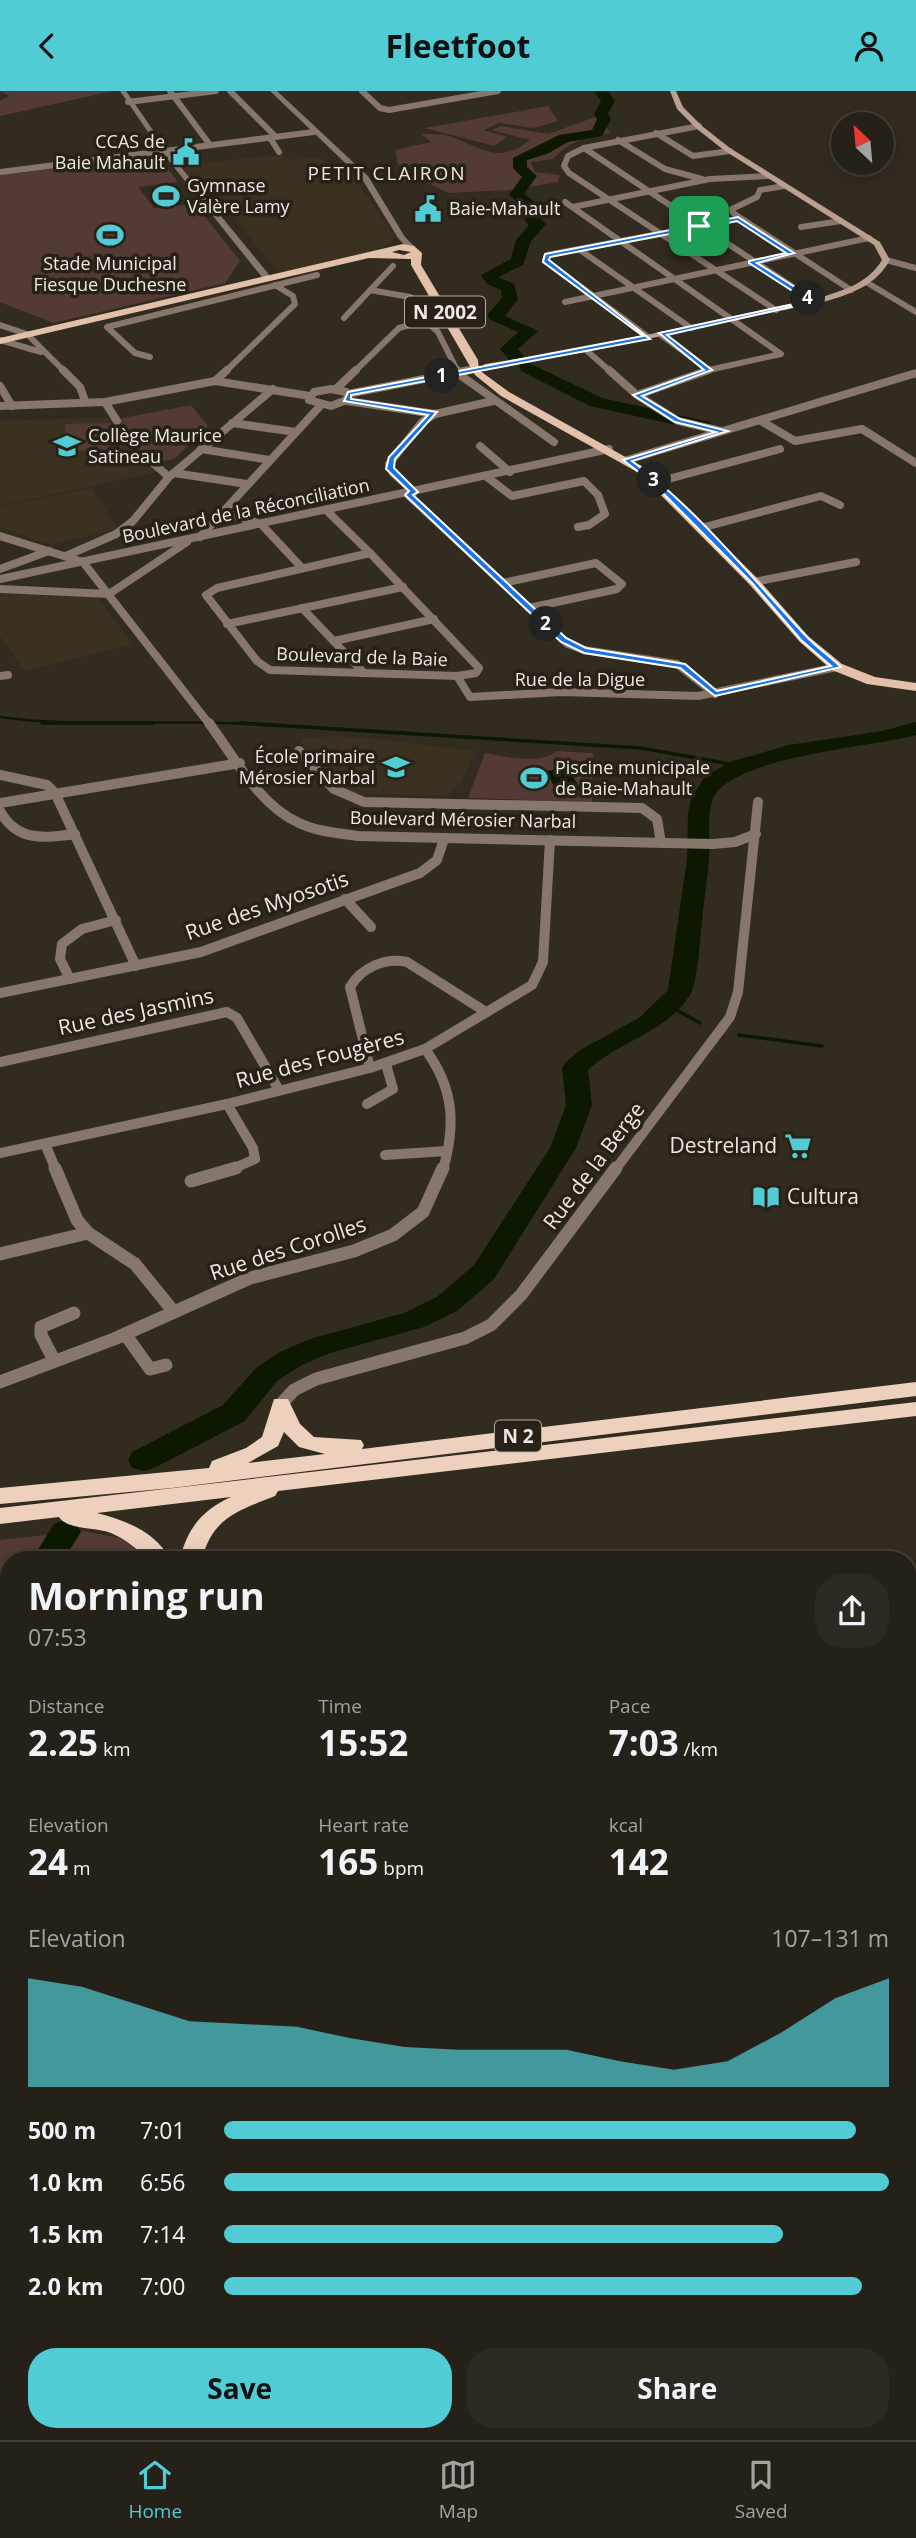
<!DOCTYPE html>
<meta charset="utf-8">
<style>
:root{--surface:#252018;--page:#2d2821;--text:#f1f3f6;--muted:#a3a3a2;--line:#423e37;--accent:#51ccd4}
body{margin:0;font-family:"Open Sans",sans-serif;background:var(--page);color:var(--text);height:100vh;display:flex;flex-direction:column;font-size:26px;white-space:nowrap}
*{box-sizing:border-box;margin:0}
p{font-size:23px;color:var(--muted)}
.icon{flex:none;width:38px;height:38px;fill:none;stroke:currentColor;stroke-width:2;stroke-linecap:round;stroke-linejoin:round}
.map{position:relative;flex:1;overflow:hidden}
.sheet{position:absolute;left:0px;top:1460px;width:917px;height:891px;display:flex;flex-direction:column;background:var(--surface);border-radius:28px 28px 0 0;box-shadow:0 4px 18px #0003,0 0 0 2px var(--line)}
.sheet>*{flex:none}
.needle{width:46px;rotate:334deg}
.tools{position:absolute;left:831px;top:21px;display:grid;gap:14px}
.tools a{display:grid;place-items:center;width:63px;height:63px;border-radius:50%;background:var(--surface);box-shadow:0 4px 18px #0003,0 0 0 2px var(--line);font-size:35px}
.pin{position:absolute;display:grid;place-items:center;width:60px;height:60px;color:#fff;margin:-30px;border-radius:14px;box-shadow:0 4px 10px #0006}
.km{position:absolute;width:35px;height:35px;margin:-18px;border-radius:50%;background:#222;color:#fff;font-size:19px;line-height:35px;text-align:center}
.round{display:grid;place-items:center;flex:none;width:74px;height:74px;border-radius:28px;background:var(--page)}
.summary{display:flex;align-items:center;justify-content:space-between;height:119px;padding:0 28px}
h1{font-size:38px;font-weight:700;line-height:52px}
.stats{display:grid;grid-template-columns:repeat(3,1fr);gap:10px;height:119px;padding:7px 28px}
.stats div{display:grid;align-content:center}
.stats b{font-size:35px;font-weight:700}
.stats small{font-size:19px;font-weight:400}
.stats p{font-size:19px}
.chart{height:196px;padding:14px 28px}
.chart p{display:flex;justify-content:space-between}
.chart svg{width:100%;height:126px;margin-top:7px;fill:var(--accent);opacity:.7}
.primary-button{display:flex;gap:14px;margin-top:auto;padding:14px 28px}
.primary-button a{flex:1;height:80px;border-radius:28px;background:var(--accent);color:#111;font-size:28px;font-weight:700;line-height:80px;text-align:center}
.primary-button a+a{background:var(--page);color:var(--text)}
ul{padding:0 28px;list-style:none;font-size:23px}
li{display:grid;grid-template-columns:112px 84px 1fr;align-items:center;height:52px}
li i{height:18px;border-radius:9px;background:var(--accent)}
header{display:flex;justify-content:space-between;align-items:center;height:91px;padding:0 28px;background:var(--accent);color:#111;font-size:32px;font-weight:700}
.dock{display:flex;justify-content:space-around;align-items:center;height:98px;border-top:2px solid var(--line);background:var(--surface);font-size:19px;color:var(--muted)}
.dock a{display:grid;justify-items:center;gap:4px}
.dock .current{color:var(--accent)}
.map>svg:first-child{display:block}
</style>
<header><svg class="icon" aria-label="back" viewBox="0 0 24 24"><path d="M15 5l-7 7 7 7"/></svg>Fleetfoot<svg class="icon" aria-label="person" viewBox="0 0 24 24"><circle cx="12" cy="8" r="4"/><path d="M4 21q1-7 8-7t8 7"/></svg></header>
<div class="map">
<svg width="916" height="2349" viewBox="0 0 916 2349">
<rect width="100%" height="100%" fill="#312b20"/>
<!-- built -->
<g fill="#3b3120">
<path d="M281,64l9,5 31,-3 18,22 15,-2 41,60 -3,5 -16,8 -97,23 -74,-92 -15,1 -14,-17z"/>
<path d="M108,326l49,55 -157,34v-85z"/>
<path d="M92,397l26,41 -67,16 -51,-18v-20z"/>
<path d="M0,503l98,4 34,46 -107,27 -25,-35z"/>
<path d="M336,645l42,3 97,12 -14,32 -15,13 -93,-3 -14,-8 -39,-44 4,-3z"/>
<rect x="92" y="2342" width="418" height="7"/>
</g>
<!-- green -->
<g fill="#543a35">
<path d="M1,0h112l-113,25v-15l9,-5z"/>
<path d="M548,15l10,15 -24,7 -35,-5 -15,7 23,7 -13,9 -69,-18z"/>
<path d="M598,25l12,17c-25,4 -40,8 -57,26l-22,3 4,10 25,3 -2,7 -49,8 -60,3 -41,-19 16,-2 -3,-7h-23l-3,-15 36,-8 -10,-8c9,0 19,0 28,2 33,11 48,30 81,4l-38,-10 9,-4 47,8z"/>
<path d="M122,66l41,5 15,20 -40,5 16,21 41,-4 45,57 -15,22 -172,40 -53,-21v-128z"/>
<path d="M191,314l17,21 -34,33 -23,5 -33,-45z"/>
<path d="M111,332l-3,27 -46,1 4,-27z"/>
<path d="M557,660l36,2 -1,49 -124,-4 17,-45c21,4 54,12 72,-2z"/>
<path d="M84,1440l41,8 23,20h-139v281l-9,5v-305z"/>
<path d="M916,1537v134l-8,-2v-130z"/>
<path d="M0,1999l9,9v334h83l-1,7h-91z"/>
<path d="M103,2342h194v7h-195z"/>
</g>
<!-- water -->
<path fill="#0c1900" d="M568,677l13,22 -23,4 -12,-23z"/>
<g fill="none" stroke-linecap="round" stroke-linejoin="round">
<!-- stream-far1 -->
<path stroke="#0c1900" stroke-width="2.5" d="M0,626c88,12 176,1 265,8"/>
<!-- stream -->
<g stroke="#0c1900" stroke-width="3.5">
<path d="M42,632h111"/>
<path d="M240,632l401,25 100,18"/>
<path d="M669,915l31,17"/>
<path d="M739,944l83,11"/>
</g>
<!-- river -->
<g fill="#0c1900" fill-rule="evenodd">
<path d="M594,0h14l7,10 -7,13 3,5 -9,17 -34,6 -21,12 -20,6v7l10,9 -13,18 19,14 2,3 -5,7 6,6 -15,17 -8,24 -25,12 16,7 4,15 -13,17 33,15 -20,18 8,10 -2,4h-12l-12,-14 18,-17 -29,-13 -1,-5 14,-16 -1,-8 -14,-6 -6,-9 30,-16 5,-19 13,-15 -5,-6 5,-7 -20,-17 13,-18 -9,-9v-10l46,-23 33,-5 5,-11 -3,-5 7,-13z"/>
<path d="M527,271l75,36 108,24 3,4 -9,5 -114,-25 -69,-35 -2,-4 2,-4z"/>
<path d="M916,631v13c-43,12 -187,22 -203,64 -7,18 -2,40 -4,59 -1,17 -4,35 -6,53 -2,17 -5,72 -13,84 -24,38 -71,46 -102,75l4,35 -16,43 -82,131 -37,32 -33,16 -94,26 -30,13 -23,15 -32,40 -91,47 -11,3 -11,-3 -4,-8 4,-8 91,-47 34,-38 23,-15 30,-13 94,-26 33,-16 37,-32 76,-117 16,-43 -4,-37 4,-6 14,-12 59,-32 29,-28 19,-131 1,-46 3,-14 14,-23 28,-15 56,-16 93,-14z"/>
<path d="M65,1429l11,4 5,8 -17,27h-32l22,-35z"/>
<path d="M9,1523v36l-9,3v-36z"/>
</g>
<!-- minor-far4 -->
<g stroke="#86766b" stroke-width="6">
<path d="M170,0l40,54"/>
<path d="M230,0l46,46"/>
<path d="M362,0l18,17 9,2 109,-19"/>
<path d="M128,11l88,-11"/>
<path d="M699,35l-115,22 -16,8 -4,10 5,7 207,137"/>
<path d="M656,42l37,23 37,-5"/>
<path d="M270,47l9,14"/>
<path d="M618,49l47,29 37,10"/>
<path d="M584,57l230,153"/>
<path d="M0,81l314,-40"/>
<path d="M784,95l-24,4 -3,7 -25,12 1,4 118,77"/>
<path d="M565,111l216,152 -72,16 -48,-35"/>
<path d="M573,116l137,-28 57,-3"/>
<path d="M801,136l40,-6"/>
<path d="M580,159l111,78"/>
<path d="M886,169l30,8"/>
<path d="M866,191l50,30"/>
<path d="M370,199l40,7 22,15"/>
<path d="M565,211l304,-64"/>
<path d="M432,221l-6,9 12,11 20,40"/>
<path d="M344,227l49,-52"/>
<path d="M0,234l27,9 38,38"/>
<path d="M648,246l-103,-77 2,-5 192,-36"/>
<path d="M0,249l41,12"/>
<path d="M586,259l25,22"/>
<path d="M150,266l-15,-4 -28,-26 210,-52"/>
<path d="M225,281l70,-68 -2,-8 -18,-11"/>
<path d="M354,281l45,-44 27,-7"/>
<path d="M460,281l13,-3"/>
<path d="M704,281l5,-2"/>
</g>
<!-- minor-far3 -->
<g stroke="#86766b" stroke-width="8">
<path d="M63,279l17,17 5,14"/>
<path d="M457,279l3,5"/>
<path d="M609,279l28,25 41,26 43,10"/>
<path d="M460,284l94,67"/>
<path d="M215,290l12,-11"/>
<path d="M0,295l12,20"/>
<path d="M331,298l15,3 3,7 -18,7 -22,-6 5,-8z"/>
<path d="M336,298l20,-19"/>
<path d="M348,303l121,-24"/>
<path d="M637,304l72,-25"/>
<path d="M347,310l88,13 58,-13"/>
<path d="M105,311l12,19"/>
<path d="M0,315l105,-4 110,-21 95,15"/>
<path d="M761,330l34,20 67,-12 54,34"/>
<path d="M232,332l64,9"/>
<path d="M480,355l30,26"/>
<path d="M201,358l69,11"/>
<path d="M627,369l289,-87"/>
<path d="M154,373l15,13"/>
<path d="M174,382l73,11"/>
<path d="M487,386l25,19 72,-15 14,14 7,19 -16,11 -11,2"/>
<path d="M657,391l123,-33"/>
<path d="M414,401l-21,-19 -4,-9 33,-42 13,-8"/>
<path d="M407,403l161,150 16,6 93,14 38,30"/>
<path d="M326,419l44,43"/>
<path d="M222,421l39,12 41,44"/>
<path d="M701,437l120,-32 19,9"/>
<path d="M0,445l83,26 127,163"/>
<path d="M200,446l121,-132"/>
<path d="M370,462l109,115 -3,5 -19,3 -187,-6 -13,-9 -51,-66 11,-7z"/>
<path d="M66,465l50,-22 17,-13 36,-44 104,-88"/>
<path d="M0,478l49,-18"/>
<path d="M0,488l609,-130"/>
<path d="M754,491l102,-20"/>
<path d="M503,492l93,-20 26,21 -5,5 -88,19"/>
<path d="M0,498l109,5 78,-52"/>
<path d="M302,517l62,65"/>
<path d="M227,533l176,-37"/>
<path d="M334,550l100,-22"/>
<path d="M0,585l8,-1"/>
<path d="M457,585l13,21 91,-5 137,4 139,-29"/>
</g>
<!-- minor-far2 -->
<g stroke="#86766b" stroke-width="10">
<path d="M209,632c25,34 50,82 90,100 19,9 40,10 59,13l355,8 22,-2 21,-8"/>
<path d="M299,660l35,38 30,13 278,6 15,11 4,24"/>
<path d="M0,684l47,10 8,8 81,173"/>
<path d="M0,712l240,-40"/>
<path d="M0,720c17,31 44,27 75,23"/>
<path d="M345,808l26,28"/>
<path d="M70,888l-10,-20 2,-15 20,-15 34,-9"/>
<path d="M0,902l201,-41 219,-79 17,-13 7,-21"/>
<path d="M425,958c29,39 31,75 18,121"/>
<path d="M0,971l227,-50 10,6 42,72"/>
<path d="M370,977l-20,-81c11,-19 35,-30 57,-25l79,50"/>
<path d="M227,1013l26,44 2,11 -25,11"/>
<path d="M367,1013l26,-15 -7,-25"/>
<path d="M45,1053l11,26"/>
<path d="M0,1062l227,-49 143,-36 55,-19 107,-64 11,-23 7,-122"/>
<path d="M385,1064l62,-4"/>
<path d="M615,1079l115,-153 8,-25 20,-190"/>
</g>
<!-- minor-far1 -->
<g stroke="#86766b" stroke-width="13">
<path d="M55,1077l22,52 11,13 47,31 39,48"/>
<path d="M191,1090l45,-13"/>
<path d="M0,1163l88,-21"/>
<path d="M125,1243l25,35 16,-4"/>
<path d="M54,1269l-13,-25v-8l33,-14"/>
<path d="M0,1291l114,-43 136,-61 104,-27 39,-16 30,-23 20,-44"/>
<path d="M281,1313l13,-14 22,-11 149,-41 26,-13 30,-30 95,-127"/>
</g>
<!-- minor -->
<g stroke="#86766b" stroke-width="17">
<path d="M908,2265l8,-1"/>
<path d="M530,2342v7"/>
</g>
<!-- tertiary -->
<g fill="#86766b" fill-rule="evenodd">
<path d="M120,0h6l40,58 105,128v4h-6l-104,-130z"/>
<path d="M270,0h7l91,85 37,61 12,12 -1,2h-6l-12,-13 -36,-59z"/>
</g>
<!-- secondary -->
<path fill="#baa08e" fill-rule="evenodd" d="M670,0h6l7,16 19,19 28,22 150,94 10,18c-14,25 -37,33 -63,41l-241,51 -104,17 -1,-2 4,-3 101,-16 236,-51c23,-7 47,-15 60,-37l-8,-15 -149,-94 -28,-22 -20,-20z"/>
<!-- primary -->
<path fill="#e2c0a9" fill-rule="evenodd" d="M403,153l11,2 8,7 -1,12 57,95 1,10 30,22 138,77 111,110 50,57 34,28 33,13 41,6v8l-49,-7 -35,-14 -32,-28 -50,-57 -111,-112 -138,-77 -26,-21 -64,-110v-6l-42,-1 -369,86v-6zM399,159l12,2 -7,3 -12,-3z"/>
<!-- trunk -->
<g fill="#eed1bd" fill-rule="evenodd">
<path d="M916,1291v14l-744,92 -172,16v-16l209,-20 3,-7 34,-13 16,-11 12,-38h14l12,25 14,13 47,3 3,5 -2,4zM284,1341l15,15 26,7 -77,9 30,-17z"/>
<path d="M916,1311v14l-638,75 -3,5c-37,15 -62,21 -73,63h-22c7,-30 22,-49 51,-62l-134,16c28,7 59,19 73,46h-24c-9,-11 -21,-20 -35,-26 -14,-6 -44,-3 -52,-16l-59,7v-16z"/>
</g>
</g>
<!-- route -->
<path fill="#1a73e8" stroke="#fff" stroke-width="2" fill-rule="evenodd" d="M738,126l56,36 -37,10 60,38 -150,34 45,35 -70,26 38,23 48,12 -96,30c66,49 118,115 173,174 11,12 25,21 36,32l-126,29 -35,-28 -96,-15 -23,-11 -156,-147 4,-4 -23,-22 3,-12 39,-42 -84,-14 4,-9 295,-56 -100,-74 2,-8zM737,130l49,32 -37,8v2l59,38 -149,32 45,37 -71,25 42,27 41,10 -93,28 31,24 98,99 49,57 30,26 -114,25 -32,-27 -99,-16 -20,-10 -153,-143 5,-3 -24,-24 1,-9 42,-47 -86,-13v-4l299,-56 -101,-79 1,-3z"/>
<!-- icons -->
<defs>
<symbol id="civic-bare" viewBox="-9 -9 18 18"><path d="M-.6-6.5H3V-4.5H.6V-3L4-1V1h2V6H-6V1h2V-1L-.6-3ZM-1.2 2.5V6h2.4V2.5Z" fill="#51ccd4" stroke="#272117" stroke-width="2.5" paint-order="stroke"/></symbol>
<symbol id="stadium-bare" viewBox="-9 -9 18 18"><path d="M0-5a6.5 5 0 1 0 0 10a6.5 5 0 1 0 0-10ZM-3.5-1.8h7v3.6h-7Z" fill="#51ccd4" stroke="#272117" stroke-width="2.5" paint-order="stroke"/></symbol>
<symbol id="school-bare" viewBox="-9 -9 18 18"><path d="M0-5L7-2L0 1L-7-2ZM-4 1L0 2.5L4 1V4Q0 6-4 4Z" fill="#51ccd4" stroke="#272117" stroke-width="2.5" paint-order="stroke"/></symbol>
<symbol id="supermarket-bare" viewBox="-9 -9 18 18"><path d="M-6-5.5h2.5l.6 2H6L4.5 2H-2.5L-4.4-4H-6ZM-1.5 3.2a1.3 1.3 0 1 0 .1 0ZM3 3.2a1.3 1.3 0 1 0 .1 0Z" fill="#51ccd4" stroke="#272117" stroke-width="2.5" paint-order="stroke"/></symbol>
<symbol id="library-bare" viewBox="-9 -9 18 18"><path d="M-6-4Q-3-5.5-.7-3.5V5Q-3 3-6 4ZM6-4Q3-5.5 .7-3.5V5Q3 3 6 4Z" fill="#51ccd4" stroke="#272117" stroke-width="2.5" paint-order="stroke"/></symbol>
</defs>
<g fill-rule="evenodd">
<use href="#civic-bare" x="167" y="42" width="38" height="38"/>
<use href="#stadium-bare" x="147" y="86" width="38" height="38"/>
<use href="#civic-bare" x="409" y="99" width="38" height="38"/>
<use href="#stadium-bare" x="91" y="125" width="38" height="38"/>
<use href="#school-bare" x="48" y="336" width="38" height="38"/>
<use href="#school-bare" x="377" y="657" width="38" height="38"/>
<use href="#stadium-bare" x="515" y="668" width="38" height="38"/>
<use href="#supermarket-bare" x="779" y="1036" width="38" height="38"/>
<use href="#library-bare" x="747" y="1087" width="38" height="38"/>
</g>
<g text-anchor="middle" stroke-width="7" stroke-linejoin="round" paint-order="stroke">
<!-- far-poi labels -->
<g font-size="18" fill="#ede9e2" stroke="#272117" text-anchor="start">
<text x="165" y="57" text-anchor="end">CCAS de<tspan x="165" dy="21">Baie Mahault</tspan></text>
<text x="187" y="101">Gymnase<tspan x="187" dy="21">Valère Lamy</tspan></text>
<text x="449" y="124">Baie-Mahault</text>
<text x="110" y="179" text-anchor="middle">Stade Municipal<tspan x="110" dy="21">Fiesque Duchesne</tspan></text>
<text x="88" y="351">Collège Maurice<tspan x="88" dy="21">Satineau</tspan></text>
<text x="375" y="672" text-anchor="end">École primaire<tspan x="375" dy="21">Mérosier Narbal</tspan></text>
<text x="555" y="683">Piscine municipale<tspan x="555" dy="21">de Baie-Mahault</tspan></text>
</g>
<!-- far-street labels -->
<g font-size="18" fill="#ede9e2" stroke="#272117">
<text transform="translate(246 420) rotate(-12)" y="6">Boulevard de la Réconciliation</text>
<text transform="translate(362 566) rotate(2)" y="6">Boulevard de la Baie</text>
<text x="580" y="595">Rue de la Digue</text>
<text transform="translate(463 729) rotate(1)" y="6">Boulevard Mérosier Narbal</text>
</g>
<!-- far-neighbourhood labels -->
<g font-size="19" letter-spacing="2" fill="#ede9e2" stroke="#272117">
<text x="387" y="89">PETIT CLAIRON</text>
</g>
<!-- shield labels -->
<g fill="#272117" stroke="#b2ada5" stroke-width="2">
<rect x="405" y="205.5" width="80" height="31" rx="5"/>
<rect x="495" y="1329.5" width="46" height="31" rx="5"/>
</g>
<g font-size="19" font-weight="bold" fill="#ede9e2">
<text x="445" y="228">N 2002</text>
<text x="518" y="1352">N 2</text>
</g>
<!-- street labels -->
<g font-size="21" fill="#ede9e2" stroke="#272117">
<text transform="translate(267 815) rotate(-19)" y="7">Rue des Myosotis</text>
<text transform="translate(136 921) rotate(-12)" y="7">Rue des Jasmins</text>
<text transform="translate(320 968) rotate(-15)" y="7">Rue des Fougères</text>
<text transform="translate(594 1075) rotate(-53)" y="7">Rue de la Berge</text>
<text transform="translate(288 1158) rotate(-18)" y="7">Rue des Corolles</text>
</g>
<!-- poi labels -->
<g font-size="21" fill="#ede9e2" stroke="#272117" text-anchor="end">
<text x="777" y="1062">Destreland</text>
<text x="787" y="1113" text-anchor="start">Cultura</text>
</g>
</g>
</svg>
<div class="tools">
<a><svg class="needle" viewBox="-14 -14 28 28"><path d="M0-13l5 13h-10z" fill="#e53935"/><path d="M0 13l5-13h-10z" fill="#a3a3a2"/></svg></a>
</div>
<div class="pin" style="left:699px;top:135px;background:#1e9e55"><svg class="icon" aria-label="arrive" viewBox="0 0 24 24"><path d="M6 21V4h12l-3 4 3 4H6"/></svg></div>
<b class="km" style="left:442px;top:285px">1</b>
<b class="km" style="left:546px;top:533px">2</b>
<b class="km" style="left:654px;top:389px">3</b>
<b class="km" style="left:808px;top:207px">4</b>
<section class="sheet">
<div class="summary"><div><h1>Morning run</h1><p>07:53</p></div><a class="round"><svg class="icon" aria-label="share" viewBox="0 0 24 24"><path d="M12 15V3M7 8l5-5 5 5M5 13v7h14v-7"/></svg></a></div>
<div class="stats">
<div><p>Distance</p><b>2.25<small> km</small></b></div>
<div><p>Time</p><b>15:52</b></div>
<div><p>Pace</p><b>7:03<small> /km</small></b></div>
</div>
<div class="stats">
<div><p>Elevation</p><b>24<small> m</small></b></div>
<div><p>Heart rate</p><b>165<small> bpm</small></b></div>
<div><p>kcal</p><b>142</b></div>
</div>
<div class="chart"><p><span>Elevation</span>107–131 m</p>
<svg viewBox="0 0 160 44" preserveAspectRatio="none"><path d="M0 44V6L10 9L20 15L30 21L40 22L50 23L60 27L70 30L80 31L90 31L100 31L110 35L120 38L130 35L140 25L150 13L160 6V44z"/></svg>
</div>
<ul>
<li><b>500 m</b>7:01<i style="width:95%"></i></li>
<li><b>1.0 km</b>6:56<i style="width:100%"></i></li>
<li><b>1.5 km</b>7:14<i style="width:84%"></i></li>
<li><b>2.0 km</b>7:00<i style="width:96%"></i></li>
</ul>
<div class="primary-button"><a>Save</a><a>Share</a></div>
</section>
</div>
<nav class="dock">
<a class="current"><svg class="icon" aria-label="home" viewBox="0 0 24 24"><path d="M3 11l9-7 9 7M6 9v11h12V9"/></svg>Home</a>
<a><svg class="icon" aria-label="map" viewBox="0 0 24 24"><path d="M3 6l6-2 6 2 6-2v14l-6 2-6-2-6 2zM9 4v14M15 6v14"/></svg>Map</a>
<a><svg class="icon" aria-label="saved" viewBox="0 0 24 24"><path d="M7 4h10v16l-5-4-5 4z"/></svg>Saved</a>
</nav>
